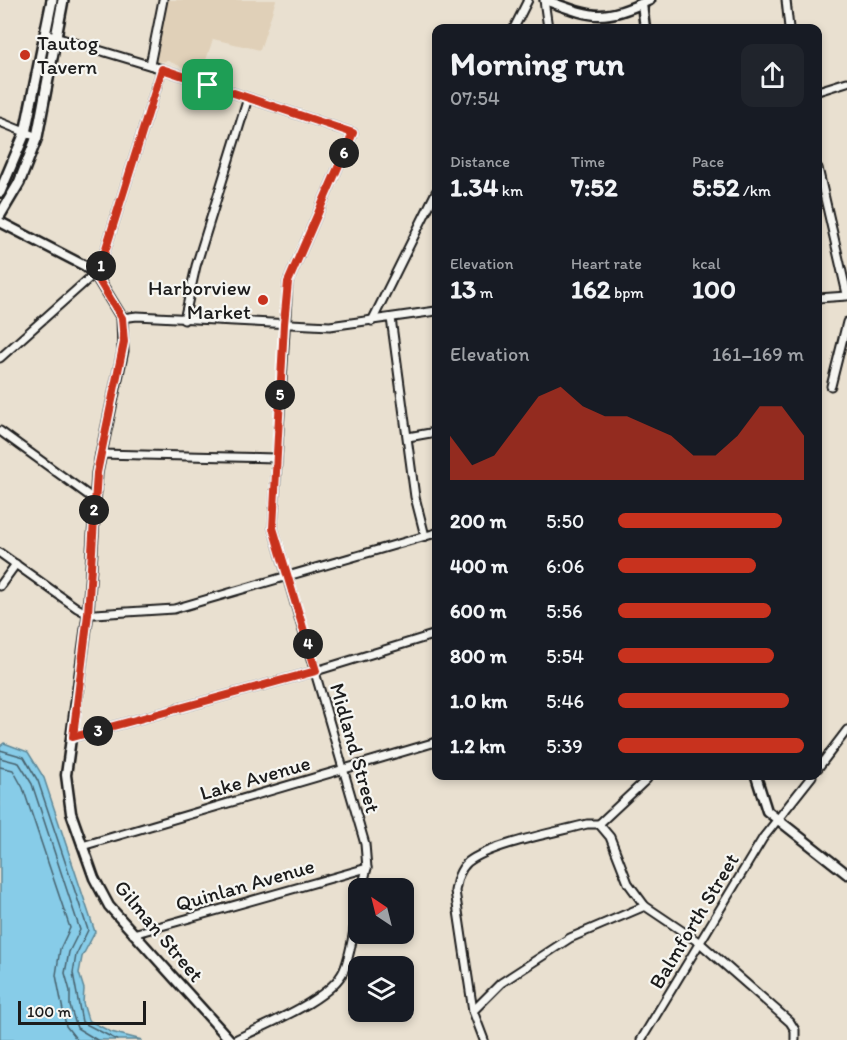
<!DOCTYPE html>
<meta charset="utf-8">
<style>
:root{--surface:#171b24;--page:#20242c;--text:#f1f3f6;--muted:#9ea1a6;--accent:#c8321e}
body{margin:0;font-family:Itim,sans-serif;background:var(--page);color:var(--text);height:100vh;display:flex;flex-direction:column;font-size:22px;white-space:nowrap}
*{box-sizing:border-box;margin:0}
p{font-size:20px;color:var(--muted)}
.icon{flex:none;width:33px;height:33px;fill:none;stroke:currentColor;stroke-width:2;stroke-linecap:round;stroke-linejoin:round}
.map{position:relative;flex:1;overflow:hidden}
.panel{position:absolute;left:432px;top:24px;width:390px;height:756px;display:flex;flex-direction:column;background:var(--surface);border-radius:12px;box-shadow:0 3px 9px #0003}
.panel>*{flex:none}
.needle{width:39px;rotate:325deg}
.controls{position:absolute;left:348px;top:878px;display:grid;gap:12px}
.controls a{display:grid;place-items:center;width:66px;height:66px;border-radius:12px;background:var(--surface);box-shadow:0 3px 9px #0003;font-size:30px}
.scale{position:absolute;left:18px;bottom:15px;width:128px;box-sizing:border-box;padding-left:6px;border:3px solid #1c1c1c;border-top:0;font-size:16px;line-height:21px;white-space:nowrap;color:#1c1c1c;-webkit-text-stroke:4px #f6f6f2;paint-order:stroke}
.pin{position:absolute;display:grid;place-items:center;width:51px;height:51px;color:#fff;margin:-26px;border-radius:12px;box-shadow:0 3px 9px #0006}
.km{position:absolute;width:30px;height:30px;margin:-15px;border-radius:50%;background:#222;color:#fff;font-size:16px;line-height:30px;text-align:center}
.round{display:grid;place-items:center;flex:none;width:63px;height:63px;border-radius:12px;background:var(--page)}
.headline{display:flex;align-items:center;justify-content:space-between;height:102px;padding:0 18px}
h1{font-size:33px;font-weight:700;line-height:45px}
.metrics{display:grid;grid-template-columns:repeat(3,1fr);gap:9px;height:102px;padding:6px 18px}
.metrics div{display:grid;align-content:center}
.metrics b{font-size:26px;font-weight:700}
.metrics small{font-size:16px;font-weight:400}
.metrics p{font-size:16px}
.chart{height:168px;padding:12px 18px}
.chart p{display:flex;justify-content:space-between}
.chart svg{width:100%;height:108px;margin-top:6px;fill:var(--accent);opacity:.7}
ul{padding:0 18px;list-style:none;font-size:20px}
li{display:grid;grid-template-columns:96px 72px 1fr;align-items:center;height:45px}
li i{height:15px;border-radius:8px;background:var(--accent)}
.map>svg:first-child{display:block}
</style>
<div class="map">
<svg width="847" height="1040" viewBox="0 0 847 1040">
<rect width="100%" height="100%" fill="#e9e0d0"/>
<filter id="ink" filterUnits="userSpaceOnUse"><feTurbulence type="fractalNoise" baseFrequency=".0167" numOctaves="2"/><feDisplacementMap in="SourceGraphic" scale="12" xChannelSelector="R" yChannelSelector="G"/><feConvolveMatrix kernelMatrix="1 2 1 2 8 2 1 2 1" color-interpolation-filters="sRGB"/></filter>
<g filter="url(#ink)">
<!-- built -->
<path fill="#e0d0b8" d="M168,0h108l-16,50 -47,-11 -13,39 -8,-7 -24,-10 -12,1z"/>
<!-- water -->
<path fill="#87cce8" stroke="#5c8696" stroke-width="1.5" d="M4,743l24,9 16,26 51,154 -13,25 -3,16 5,16 -1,14 5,17 23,12 31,8h-142v-294z"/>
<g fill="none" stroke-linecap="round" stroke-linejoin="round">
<!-- shore -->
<g stroke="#47626e" stroke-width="1.5">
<path d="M0,750l24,7 14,24 50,149 -12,25 -3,18 9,49 35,18"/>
<path d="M0,758l19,5 13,21 48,146 -11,22 -4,21 5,18v15l7,22 20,12"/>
<path d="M0,767l13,3 10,18 47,140 -10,21 -4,26 10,51 11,14"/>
</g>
<defs>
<g id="minor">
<path d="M544,0l4,28"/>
<path d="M786,0l3,28"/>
<path d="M514,28l14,-28"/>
<path d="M45,34l117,35 191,64 -65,149 -15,246 92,316 2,24 -5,20"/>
<path d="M150,65l13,-65"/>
<path d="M818,91l29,-9"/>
<path d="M0,122l37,15"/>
<path d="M818,168l29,126"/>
<path d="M97,277l65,-208"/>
<path d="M818,298l29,-2"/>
<path d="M122,318l15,-2 193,10 106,-15"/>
<path d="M391,318l24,179 10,39"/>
<path d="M184,320l12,-54 52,-168"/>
<path d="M372,321l64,-129"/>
<path d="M0,358l94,-84"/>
<path d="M831,386l16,-64"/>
<path d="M0,431l95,69"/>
<path d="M408,437l28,-5"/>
<path d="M100,454l176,4"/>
<path d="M0,553l77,55 11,6h7l79,-5 262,-76"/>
<path d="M0,586l16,-22"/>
<path d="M73,737l243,-66 120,-37"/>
<path d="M818,768l29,-38"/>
<path d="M599,824l48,-45"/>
<path d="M82,846l354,-104"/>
<path d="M133,934l234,-66"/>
<path d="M473,1011l28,-28 69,-45 75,-32"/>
<path d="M235,1040c29,-15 96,-40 109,-70 8,-19 10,-43 14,-64"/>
<path d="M484,1040l-11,-29 -18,-120c2,-11 4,-21 13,-29 23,-18 89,-30 119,-38h12l11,13 18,46 17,23 55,37 90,79 5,8v10"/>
<path d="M641,1040l122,-202 49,-62"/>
</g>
<g id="tertiary">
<path d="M545,0c50,18 55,22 105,0"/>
<path d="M642,4l3,24"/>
<path d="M0,222l85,44 12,11 25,41 1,33 -26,122 -9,141 -22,161 5,38 23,65 15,28 121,134"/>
<path d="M756,776l11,35 80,63"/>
</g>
<g id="secondary">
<path d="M0,192l25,-59 27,-133"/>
<path d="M0,215l19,-32 18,-46 26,-137"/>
</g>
</defs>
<!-- minor casing -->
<use href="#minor" stroke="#1c1c1c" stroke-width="11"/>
<!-- tertiary casing -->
<use href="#tertiary" stroke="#1c1c1c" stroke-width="13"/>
<!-- secondary casing -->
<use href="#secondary" stroke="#1c1c1c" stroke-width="14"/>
<!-- minor -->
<use href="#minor" stroke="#f6f6f2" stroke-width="7"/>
<!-- tertiary -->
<use href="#tertiary" stroke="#f6f6f2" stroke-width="8"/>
<!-- secondary -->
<use href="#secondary" stroke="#f6f6f2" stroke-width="9"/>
</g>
</g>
<g fill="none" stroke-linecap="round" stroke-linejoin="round" filter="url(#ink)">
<defs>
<path id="route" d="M162,69l191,64 -65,149 -4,42 -11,204 43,143 -243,66 15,-123 9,-141 27,-131 -2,-24 -25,-41z"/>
</defs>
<!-- route casing -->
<use href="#route" stroke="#fff" stroke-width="12"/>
<!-- route -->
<use href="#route" stroke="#c8321e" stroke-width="8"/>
</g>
<!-- markers -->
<g fill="#c8321e" stroke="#f6f6f2" stroke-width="2">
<circle cx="25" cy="55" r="6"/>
<circle cx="263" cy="300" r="6"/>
</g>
<g text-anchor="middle" stroke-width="4.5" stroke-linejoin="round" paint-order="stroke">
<!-- poi labels -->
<g font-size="21" fill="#1c1c1c" stroke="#f6f6f2" text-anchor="start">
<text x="37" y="50">Tautog<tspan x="37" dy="24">Tavern</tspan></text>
<text x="251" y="295" text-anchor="end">Harborview<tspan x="251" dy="24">Market</tspan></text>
</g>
<!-- street labels -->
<g font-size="21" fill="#1c1c1c" stroke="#f6f6f2">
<text transform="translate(355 748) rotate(74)" y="7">Midland Street</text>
<text transform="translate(255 778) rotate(-16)" y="7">Lake Avenue</text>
<text transform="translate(245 885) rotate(-16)" y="7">Quinlan Avenue</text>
<text transform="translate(694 921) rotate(-59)" y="7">Balmforth Street</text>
<text transform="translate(159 931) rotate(50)" y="7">Gilman Street</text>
</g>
</g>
</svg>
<div class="controls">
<a><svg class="needle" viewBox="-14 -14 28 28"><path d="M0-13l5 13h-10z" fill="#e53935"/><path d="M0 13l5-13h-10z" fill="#9ea1a6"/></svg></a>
<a><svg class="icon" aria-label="layers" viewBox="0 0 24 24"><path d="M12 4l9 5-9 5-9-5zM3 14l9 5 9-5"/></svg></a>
</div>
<div class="scale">100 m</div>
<div class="pin" style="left:208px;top:85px;background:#1e9e55"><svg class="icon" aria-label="arrive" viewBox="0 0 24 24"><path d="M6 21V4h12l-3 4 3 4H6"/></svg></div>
<b class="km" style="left:101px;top:266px">1</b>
<b class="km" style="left:94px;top:510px">2</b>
<b class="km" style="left:98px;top:731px">3</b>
<b class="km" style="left:308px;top:644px">4</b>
<b class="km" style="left:280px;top:395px">5</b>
<b class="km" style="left:344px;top:153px">6</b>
<section class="panel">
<div class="headline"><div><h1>Morning run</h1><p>07:54</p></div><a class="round"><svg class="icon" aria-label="share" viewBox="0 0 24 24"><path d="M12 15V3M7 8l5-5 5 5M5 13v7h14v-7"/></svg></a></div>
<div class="metrics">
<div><p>Distance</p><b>1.34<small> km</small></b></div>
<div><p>Time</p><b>7:52</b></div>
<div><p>Pace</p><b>5:52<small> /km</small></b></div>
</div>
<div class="metrics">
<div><p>Elevation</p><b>13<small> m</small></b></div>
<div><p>Heart rate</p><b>162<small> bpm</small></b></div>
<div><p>kcal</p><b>100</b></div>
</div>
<div class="chart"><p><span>Elevation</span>161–169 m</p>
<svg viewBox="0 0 160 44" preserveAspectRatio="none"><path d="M0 44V26L10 38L20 34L30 22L40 10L50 6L60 14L70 18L80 18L90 22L100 26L110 34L120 34L130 26L140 14L150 14L160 26V44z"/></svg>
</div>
<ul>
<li><b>200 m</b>5:50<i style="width:88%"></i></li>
<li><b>400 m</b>6:06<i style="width:74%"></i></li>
<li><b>600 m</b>5:56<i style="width:82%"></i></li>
<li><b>800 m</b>5:54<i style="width:84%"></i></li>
<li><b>1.0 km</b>5:46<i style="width:92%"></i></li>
<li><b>1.2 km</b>5:39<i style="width:100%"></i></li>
</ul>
</section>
</div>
